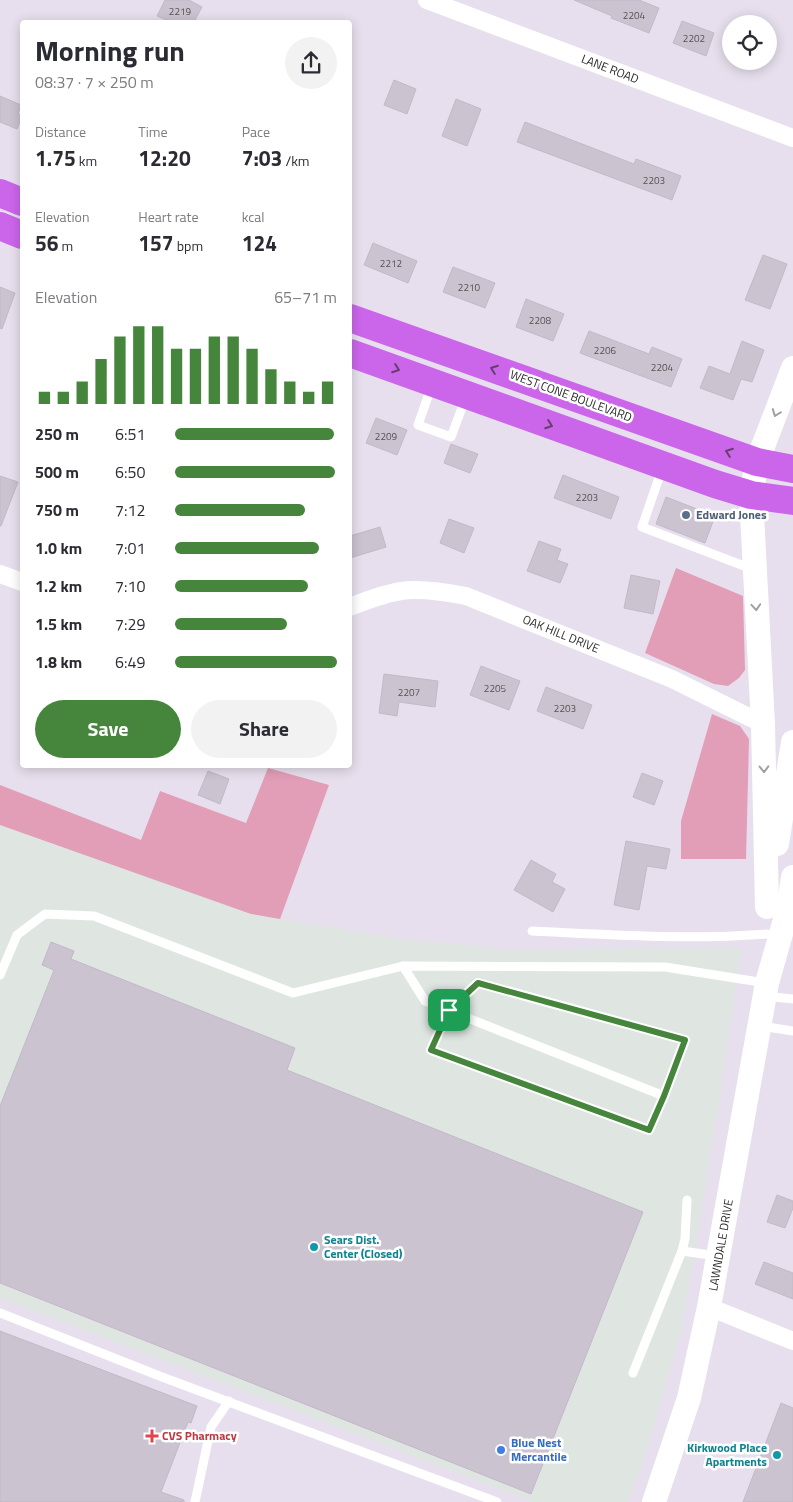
<!DOCTYPE html>
<meta charset="utf-8">
<style>
:root{--surface:#fff;--page:#f2f2f3;--text:#2b2b33;--muted:#7c7c81;--accent:#46853c}
body{margin:0;font-family:"Titillium Web",sans-serif;background:var(--page);color:var(--text);height:100vh;display:flex;flex-direction:column;font-size:19px;white-space:nowrap}
*{box-sizing:border-box;margin:0}
p{font-size:16px;color:var(--muted)}
.icon{flex:none;width:28px;height:28px;fill:none;stroke:currentColor;stroke-width:2;stroke-linecap:round;stroke-linejoin:round}
.map{position:relative;flex:1;overflow:hidden}
.panel{position:absolute;left:20px;top:20px;width:332px;height:748px;display:flex;flex-direction:column;background:var(--surface);border-radius:5px;box-shadow:0 2px 12px #0003}
.panel>*{flex:none}
.controls{position:absolute;left:722px;top:15px;display:grid;gap:10px}
.controls a{display:grid;place-items:center;width:55px;height:55px;border-radius:50%;background:var(--surface);box-shadow:0 2px 12px #0003;font-size:25px}
.pin{position:absolute;display:grid;place-items:center;width:42px;height:42px;color:#fff;margin:-21px;border-radius:10px;box-shadow:0 2px 8px #0006}
.round{display:grid;place-items:center;flex:none;width:52px;height:52px;border-radius:26px;background:var(--page)}
.overview{display:flex;align-items:center;justify-content:space-between;height:85px;padding:0 15px}
h1{font-size:28px;font-weight:700;line-height:38px}
.metrics{display:grid;grid-template-columns:repeat(3,1fr);gap:8px;height:85px;padding:5px 15px}
.metrics div{display:grid;align-content:center}
.metrics b{font-size:21px;font-weight:700}
.metrics small{font-size:14px;font-weight:400}
.metrics p{font-size:14px}
.chart{height:140px;padding:10px 15px}
.chart p{display:flex;justify-content:space-between}
.chart svg{width:100%;height:90px;margin-top:5px;stroke:var(--accent);stroke-width:6}
.cta{display:flex;gap:10px;margin-top:auto;padding:10px 15px}
.cta a{flex:1;height:58px;border-radius:30px;background:var(--accent);color:#fff;font-size:20px;font-weight:700;line-height:58px;text-align:center}
.cta a+a{background:var(--page);color:var(--text)}
ul{padding:0 15px;list-style:none;font-size:16px}
li{display:grid;grid-template-columns:80px 60px 1fr;align-items:center;height:38px}
li i{height:12px;border-radius:6px;background:var(--accent)}
.map>svg:first-child{display:block}
</style>
<div class="map">
<svg width="793" height="1502" viewBox="0 0 793 1502">
<rect width="100%" height="100%" fill="#e7dfed"/>
<!-- industrial -->
<path fill="#dfe6e1" d="M0,825l251,89 151,25 107,10 233,-2 -36,238 -25,146 -38,131 -15,40h-95l-533,-204z"/>
<!-- green -->
<g fill="#e19eb6">
<path d="M676,568l67,28 2,74 -6,8 -11,8 -14,-2 -69,-31z"/>
<path d="M712,714l28,12 9,13 -3,120h-65v-38z"/>
<path d="M268,768l61,17 -49,134 -29,-5 -251,-89v-40l141,55 19,-49 86,32z"/>
</g>
<!-- building -->
<g fill="#cbc3d0" stroke="#c3b9c9">
<path d="M165,0h24l13,7 -8,15h-23l-14,-6z"/>
<path d="M574,0h65l20,8 -10,25 -38,-15 1,-2z"/>
<path d="M682,21l32,12 -8,23 -33,-13z"/>
<path d="M394,80l22,9 -9,25 -23,-9z"/>
<path d="M0,96l21,9 -3,9 4,2 -5,13 -17,-7z"/>
<path d="M456,99l25,10 -14,37 -25,-10z"/>
<path d="M525,122l109,42 2,-5 45,17 -9,24 -155,-58z"/>
<path d="M373,243l44,18 -9,22 -44,-18z"/>
<path d="M763,255l24,9 -17,45 -25,-9z"/>
<path d="M453,267l42,16 -10,25 -42,-16z"/>
<path d="M0,287l15,6 -13,36 -2,-1z"/>
<path d="M526,299l38,15 -11,27 -37,-14z"/>
<path d="M589,331l60,23 3,-7 30,12 -11,28 -91,-34z"/>
<path d="M742,341l22,9 -12,32 -11,-3 -8,21 -33,-12 9,-22 21,8z"/>
<path d="M376,418l31,12 -10,25 -31,-12z"/>
<path d="M451,444l27,10 -8,19 -26,-10z"/>
<path d="M563,475l56,22 -8,22 -57,-21z"/>
<path d="M0,476l18,6 -17,44h-1z"/>
<path d="M666,497l49,19 -10,27 -49,-19z"/>
<path d="M449,519l25,9 -10,25 -24,-10z"/>
<path d="M380,527l6,20 -36,11v-22z"/>
<path d="M539,541l22,8 -4,11 11,4 -8,19 -33,-12z"/>
<path d="M631,575l29,6 -7,33 -29,-6z"/>
<path d="M481,666l39,15 -11,29 -39,-15z"/>
<path d="M384,674l54,7 -3,26 -36,-5 -2,14 -18,-3z"/>
<path d="M546,687l46,18 -9,24 -46,-18z"/>
<path d="M208,771l21,8 -9,25 -22,-9z"/>
<path d="M642,773l21,8 -9,24 -21,-8z"/>
<path d="M626,841l44,8 -4,20 -19,-3 -8,44 -25,-5z"/>
<path d="M531,860l25,14 -4,8 13,7 -12,23 -39,-22z"/>
<path d="M51,942l23,9 -3,8 224,89 -8,22 356,142 -112,282 -531,-211v-177l54,-136 -12,-5z"/>
<path d="M777,1195l16,6v7l-8,20 -18,-6z"/>
<path d="M764,1262l29,11v26l-38,-15z"/>
<path d="M0,1331l197,75 -6,17 -3,-1 -27,70 23,8v2h-184z"/>
<path d="M781,1403l12,5v94h-50z"/>
</g>
<g fill="none" stroke-linecap="round" stroke-linejoin="round">
<!-- service -->
<g stroke="#fff" stroke-width="9">
<path d="M432,385l-14,40 33,12 15,-40"/>
<path d="M662,469l-20,58 110,42"/>
<path d="M532,931c79,4 156,9 235,3"/>
<path d="M403,966l22,35 239,95"/>
<path d="M0,975l17,-40 28,-21 49,2 199,77 110,-27 262,1 101,16"/>
<path d="M478,983l207,57 -21,56 -15,34 -218,-80 18,-40z"/>
<path d="M764,996l29,3"/>
<path d="M761,1026l32,5"/>
<path d="M682,1251l35,5"/>
<path d="M0,1313l162,64 335,125"/>
<path d="M633,1373l49,-122 3,-12 2,-39"/>
<path d="M195,1502l16,-75 18,-26"/>
</g>
<!-- minor -->
<g stroke="#fff" stroke-width="18">
<path d="M427,0l366,138"/>
<path d="M0,574l22,8"/>
<path d="M350,607c49,-20 64,-21 116,-11l206,83 91,45"/>
<path d="M709,1307l84,34"/>
</g>
<!-- secondary -->
<g stroke="#fff" stroke-width="24">
<path d="M777,844l16,-102"/>
<path d="M767,907l-4,-183 -12,-229 6,-33 36,-94"/>
<path d="M654,1502l35,-104 20,-91 58,-324 21,-74 5,-32"/>
</g>
<!-- primary -->
<g stroke="#cb66eb" stroke-width="28">
<path d="M0,193l22,9"/>
<path d="M0,226l22,9"/>
<path d="M350,318l407,144 36,7"/>
<path d="M350,353l365,131 36,11 42,6"/>
</g>
</g>
<!-- one-way arrows -->
<defs><path id="oneway-chevron" d="M-2-3.5L2.5 0L-2 3.5" fill="none" stroke-width="1.6" stroke-linecap="round" stroke-linejoin="round" transform="scale(1.25)"/></defs>
<g stroke="#64406f">
<use href="#oneway-chevron" transform="translate(396 369) rotate(20)"/>
<use href="#oneway-chevron" transform="translate(494 369) rotate(-160)"/>
<use href="#oneway-chevron" transform="translate(549 425) rotate(20)"/>
<use href="#oneway-chevron" transform="translate(729 452) rotate(-160)"/>
</g>
<g stroke="#a0a0a0">
<use href="#oneway-chevron" transform="translate(776 413) rotate(111)"/>
<use href="#oneway-chevron" transform="translate(756 607) rotate(86)"/>
<use href="#oneway-chevron" transform="translate(764 769) rotate(89)"/>
</g>
<g fill="none" stroke-linecap="round" stroke-linejoin="round">
<defs>
<path id="route" d="M478,983l207,57 -21,56 -15,34 -218,-80 18,-40z"/>
</defs>
<!-- route casing -->
<use href="#route" stroke="#fff" stroke-width="10"/>
<!-- route -->
<use href="#route" stroke="#46853c" stroke-width="6"/>
</g>
<!-- markers -->
<circle fill="#5c6f8a" stroke="#fff" stroke-width="2" cx="686" cy="515" r="5"/>
<g fill="#0f9aa8" stroke="#fff" stroke-width="2">
<circle cx="314" cy="1247" r="5"/>
<circle cx="777" cy="1455" r="5"/>
</g>
<path fill="#e0444e" stroke="#fff" stroke-width="2" d="M149.5 1428.5h5v5h5v5h-5v5h-5v-5h-5v-5h5z"/>
<circle fill="#3f7fe0" stroke="#fff" stroke-width="2" cx="501" cy="1450" r="5"/>
<g text-anchor="middle" stroke-width="5" stroke-linejoin="round" paint-order="stroke">
<!-- number labels -->
<g font-size="10" fill="#545255">
<text x="180" y="15">2219</text>
<text x="634" y="19">2204</text>
<text x="694" y="42">2202</text>
<text x="654" y="184">2203</text>
<text x="391" y="267">2212</text>
<text x="469" y="291">2210</text>
<text x="540" y="324">2208</text>
<text x="605" y="354">2206</text>
<text x="662" y="371">2204</text>
<text x="386" y="440">2209</text>
<text x="587" y="501">2203</text>
<text x="495" y="692">2205</text>
<text x="409" y="696">2207</text>
<text x="565" y="712">2203</text>
</g>
<!-- street labels -->
<g font-size="12" fill="#2c2c2c" stroke="#fff">
<text transform="translate(610 69) rotate(21)" y="4">LANE ROAD</text>
<text transform="translate(571 396) rotate(20)" y="4">WEST CONE BOULEVARD</text>
<text transform="translate(561 634) rotate(22)" y="4">OAK HILL DRIVE</text>
<text transform="translate(721 1245) rotate(-80)" y="4">LAWNDALE DRIVE</text>
</g>
<!-- service labels -->
<g font-size="12" font-weight="bold" fill="#4e5e75" stroke="#fff" text-anchor="start">
<text x="696" y="519">Edward Jones</text>
</g>
<!-- culture labels -->
<g font-size="12" font-weight="bold" fill="#0d838f" stroke="#fff" text-anchor="start">
<text x="324" y="1244">Sears Dist.<tspan x="324" dy="14">Center (Closed)</tspan></text>
<text x="767" y="1452" text-anchor="end">Kirkwood Place<tspan x="767" dy="14">Apartments</tspan></text>
</g>
<!-- health labels -->
<g font-size="12" font-weight="bold" fill="#be3a42" stroke="#fff" text-anchor="start">
<text x="162" y="1440">CVS Pharmacy</text>
</g>
<!-- shop labels -->
<g font-size="12" font-weight="bold" fill="#366cbe" stroke="#fff" text-anchor="start">
<text x="511" y="1447">Blue Nest<tspan x="511" dy="14">Mercantile</tspan></text>
</g>
</g>
</svg>
<div class="controls">
<a><svg class="icon" aria-label="locate" viewBox="0 0 24 24"><circle cx="12" cy="12" r="6"/><path d="M12 2v4M12 18v4M2 12h4M18 12h4"/></svg></a>
</div>
<div class="pin" style="left:449px;top:1010px;background:#1e9e55"><svg class="icon" aria-label="arrive" viewBox="0 0 24 24"><path d="M6 21V4h12l-3 4 3 4H6"/></svg></div>
<section class="panel">
<div class="overview"><div><h1>Morning run</h1><p>08:37 · 7 × 250 m</p></div><a class="round"><svg class="icon" aria-label="share" viewBox="0 0 24 24"><path d="M12 15V3M7 8l5-5 5 5M5 13v7h14v-7"/></svg></a></div>
<div class="metrics">
<div><p>Distance</p><b>1.75<small> km</small></b></div>
<div><p>Time</p><b>12:20</b></div>
<div><p>Pace</p><b>7:03<small> /km</small></b></div>
</div>
<div class="metrics">
<div><p>Elevation</p><b>56<small> m</small></b></div>
<div><p>Heart rate</p><b>157<small> bpm</small></b></div>
<div><p>kcal</p><b>124</b></div>
</div>
<div class="chart"><p><span>Elevation</span>65–71 m</p>
<svg viewBox="0 0 160 44" preserveAspectRatio="none"><path d="M5 44V38M15 44V38M25 44V33M35 44V22M45 44V11M55 44V6M65 44V6M75 44V17M85 44V17M95 44V11M105 44V11M115 44V17M125 44V27M135 44V33M145 44V38M155 44V33"/></svg>
</div>
<ul>
<li><b>250 m</b>6:51<i style="width:98%"></i></li>
<li><b>500 m</b>6:50<i style="width:99%"></i></li>
<li><b>750 m</b>7:12<i style="width:80%"></i></li>
<li><b>1.0 km</b>7:01<i style="width:89%"></i></li>
<li><b>1.2 km</b>7:10<i style="width:82%"></i></li>
<li><b>1.5 km</b>7:29<i style="width:69%"></i></li>
<li><b>1.8 km</b>6:49<i style="width:100%"></i></li>
</ul>
<div class="cta"><a>Save</a><a>Share</a></div>
</section>
</div>
